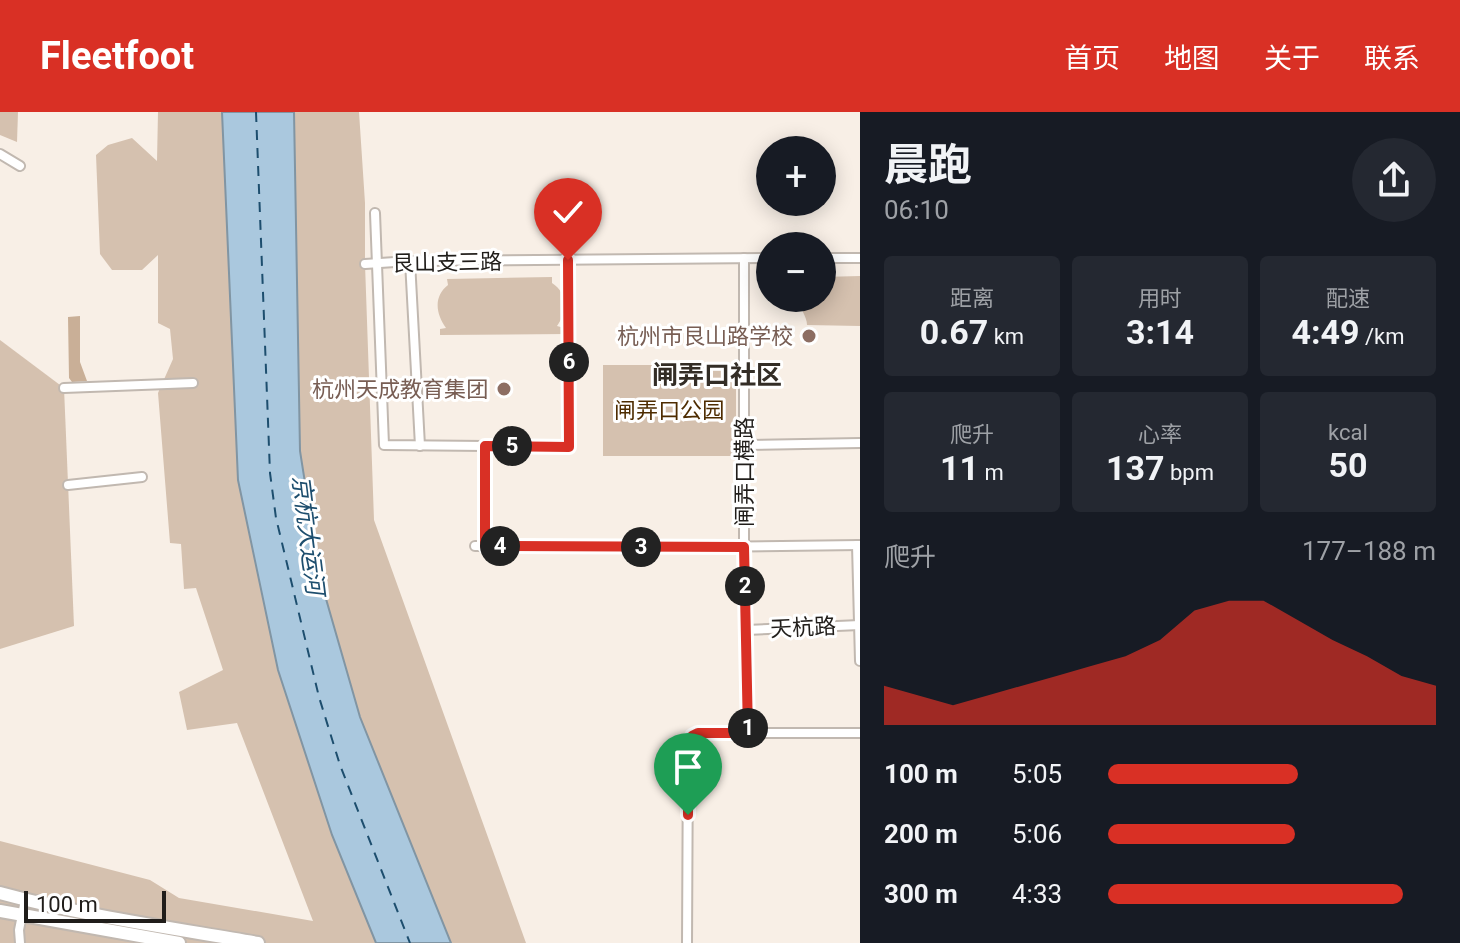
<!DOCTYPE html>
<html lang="zh">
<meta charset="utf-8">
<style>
:root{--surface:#171b24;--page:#242831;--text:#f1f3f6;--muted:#9ea1a6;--accent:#d93025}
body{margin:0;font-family:Roboto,"Noto Sans SC",sans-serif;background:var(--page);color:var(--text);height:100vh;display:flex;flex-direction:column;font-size:30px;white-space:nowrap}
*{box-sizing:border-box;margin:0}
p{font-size:26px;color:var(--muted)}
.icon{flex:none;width:44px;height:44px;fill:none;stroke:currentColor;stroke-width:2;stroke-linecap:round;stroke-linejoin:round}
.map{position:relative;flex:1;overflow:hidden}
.sheet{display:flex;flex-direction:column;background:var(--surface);width:600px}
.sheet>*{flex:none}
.controls{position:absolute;left:756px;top:24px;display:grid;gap:16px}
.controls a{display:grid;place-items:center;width:80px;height:80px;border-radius:50%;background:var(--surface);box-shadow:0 4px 20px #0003;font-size:40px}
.scale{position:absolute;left:24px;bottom:20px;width:142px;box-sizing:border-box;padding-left:8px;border:4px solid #201d1a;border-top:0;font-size:22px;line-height:28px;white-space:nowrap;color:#201d1a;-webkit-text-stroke:6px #fff;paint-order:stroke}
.pin{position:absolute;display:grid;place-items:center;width:68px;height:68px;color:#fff;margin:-82px -34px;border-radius:50% 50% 50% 0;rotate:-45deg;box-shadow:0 0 8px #0007}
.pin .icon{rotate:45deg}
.km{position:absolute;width:40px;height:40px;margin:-20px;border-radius:50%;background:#222;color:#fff;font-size:22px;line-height:40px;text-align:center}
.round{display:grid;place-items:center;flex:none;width:84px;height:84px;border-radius:42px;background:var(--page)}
.overview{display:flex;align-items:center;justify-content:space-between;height:136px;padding:0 24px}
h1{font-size:44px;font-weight:700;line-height:60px}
.stats{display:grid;grid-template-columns:repeat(3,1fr);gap:12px;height:136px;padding:8px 24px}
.stats div{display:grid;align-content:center;border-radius:8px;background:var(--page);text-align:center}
.stats b{font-size:34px;font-weight:700}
.stats small{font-size:22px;font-weight:400}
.stats p{font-size:22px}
.chart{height:224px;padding:16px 24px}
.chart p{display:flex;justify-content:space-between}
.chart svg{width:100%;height:144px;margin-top:8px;fill:var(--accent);opacity:.7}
ul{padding:0 24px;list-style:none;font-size:26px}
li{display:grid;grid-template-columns:128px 96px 1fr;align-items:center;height:60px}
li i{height:20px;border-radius:10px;background:var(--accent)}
header{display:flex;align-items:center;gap:48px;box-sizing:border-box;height:112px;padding:0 40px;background:var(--accent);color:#fff}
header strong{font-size:38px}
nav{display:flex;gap:44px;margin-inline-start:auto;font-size:28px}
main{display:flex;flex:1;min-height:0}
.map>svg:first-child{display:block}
</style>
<header>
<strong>Fleetfoot</strong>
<nav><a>首页</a><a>地图</a><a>关于</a><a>联系</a></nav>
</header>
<main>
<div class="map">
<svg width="860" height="831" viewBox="0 0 860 831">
<rect width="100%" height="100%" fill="#f8efe6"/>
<!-- green -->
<g fill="#d5c1af">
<path d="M0,0h18l-1,30 -17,-7z"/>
<path d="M158,0h201l6,91v61l9,256 152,423h-526v-102l150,39 29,18 134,23 -76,-198 -50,7 -8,-38 44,-22 -27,-82 -12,1 -3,-45 -11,-1 -12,-150 15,-34 -3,-30 -12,-6v-68l-16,15h-30l-12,-16 -4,-99 12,-10 24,-7 25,23z"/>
<path d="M860,164v50l-53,-1c0,-9 -8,-17 -8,-27h23v-21z"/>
<path d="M552,165v6c16,10 15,29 5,43l7,2 2,6 -126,1v-6l6,-1c-10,-14 -13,-31 2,-43l-1,-6z"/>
<path d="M0,228l64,48 10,238 -74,23z"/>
<rect x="603" y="253" width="133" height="91"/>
</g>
<!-- forest -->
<path fill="#c9af97" d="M80,204v46l7,19 -15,1 -3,-4 -1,-61z"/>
<!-- water -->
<path fill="#aac8de" stroke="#8195a3" stroke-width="2" d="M222,0h72l6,339 20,127 40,139 91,226h-75l-44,-108 -54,-165 -40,-190z"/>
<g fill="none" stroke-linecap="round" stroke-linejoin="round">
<!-- ferry -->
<path stroke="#1d4e6e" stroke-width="2" stroke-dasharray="10 8" stroke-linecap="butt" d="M256,0l14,361 6,45 43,179 21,68 70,178"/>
<defs>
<g id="minor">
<path d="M0,42l20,12"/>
<path d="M375,101l9,232 185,2 -1,-187"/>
<path d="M744,146v289l4,186"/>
<path d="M822,146h38"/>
<path d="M410,149l10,185"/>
<path d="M365,152l45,-3 360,-3"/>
<path d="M64,276l129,-5"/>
<path d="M744,333l116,-2"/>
<path d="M485,334v100"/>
<path d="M68,373l74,-8"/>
<path d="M857,433l3,116"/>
<path d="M475,434l227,1 158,-2"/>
<path d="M746,518l114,-5"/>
<path d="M20,831l-1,-13 6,-30"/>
<path d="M687,831l1,-196 4,-11 6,-3h162"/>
</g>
<g id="primary">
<path d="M0,781c84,23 172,35 258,50"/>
<path d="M0,799l179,32"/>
</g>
</defs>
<!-- minor casing -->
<use href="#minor" stroke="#c1b8b0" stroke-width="12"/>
<!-- primary casing -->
<use href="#primary" stroke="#c1b8b0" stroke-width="16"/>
<!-- minor -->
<use href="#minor" stroke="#fff" stroke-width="8"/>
<!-- primary -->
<use href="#primary" stroke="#fff" stroke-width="12"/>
</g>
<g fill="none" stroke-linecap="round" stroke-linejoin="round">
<defs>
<path id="route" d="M568,148l1,187 -84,-1v100l259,1 4,186h-50l-6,3 -4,11v68"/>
</defs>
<!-- route casing -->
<use href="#route" stroke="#fff" stroke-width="16"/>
<!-- route -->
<use href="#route" stroke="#d93025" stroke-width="10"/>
</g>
<!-- markers -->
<g fill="#8d6e63" stroke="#fff" stroke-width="3">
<circle cx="809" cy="224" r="8"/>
<circle cx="504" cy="277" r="8"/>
</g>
<g text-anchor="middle" stroke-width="6" stroke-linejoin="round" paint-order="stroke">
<!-- street labels -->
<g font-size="22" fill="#201d1a" stroke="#fff">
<text transform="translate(447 150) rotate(-1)" y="8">艮山支三路</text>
<text transform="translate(744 360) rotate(-90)" y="8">闸弄口横路</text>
<text transform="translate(803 515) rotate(-3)" y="8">天杭路</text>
</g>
<!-- education labels -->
<g font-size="22" fill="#785e54" stroke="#fff" text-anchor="end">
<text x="793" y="232">杭州市艮山路学校</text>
<text x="488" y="285">杭州天成教育集团</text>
</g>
<!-- park labels -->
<g font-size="22" fill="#4e2c00" stroke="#fff">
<text x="669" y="306">闸弄口公园</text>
</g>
<!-- water labels -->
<g font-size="24" font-style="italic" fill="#1d4e6e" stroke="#fff">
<text transform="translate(308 423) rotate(83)" y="8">京杭大运河</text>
</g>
<!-- quarter labels -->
<g font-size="26" font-weight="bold" fill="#332d26" stroke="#fff">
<text x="717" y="272">闸弄口社区</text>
</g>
</g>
</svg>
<div class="controls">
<a>+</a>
<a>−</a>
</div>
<div class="scale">100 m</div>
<div class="pin" style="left:688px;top:703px;background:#1e9e55"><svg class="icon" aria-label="arrive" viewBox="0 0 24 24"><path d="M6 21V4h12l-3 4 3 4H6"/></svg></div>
<div class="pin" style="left:568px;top:148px;background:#d93025"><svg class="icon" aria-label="check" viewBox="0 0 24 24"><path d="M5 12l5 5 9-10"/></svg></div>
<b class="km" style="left:748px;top:616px">1</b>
<b class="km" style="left:745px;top:474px">2</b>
<b class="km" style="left:641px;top:435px">3</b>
<b class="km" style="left:500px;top:434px">4</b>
<b class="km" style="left:512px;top:334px">5</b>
<b class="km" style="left:569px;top:250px">6</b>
</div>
<section class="sheet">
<div class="overview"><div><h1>晨跑</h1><p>06:10</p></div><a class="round"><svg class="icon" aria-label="share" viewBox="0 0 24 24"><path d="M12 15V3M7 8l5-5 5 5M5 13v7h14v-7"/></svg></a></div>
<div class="stats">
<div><p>距离</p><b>0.67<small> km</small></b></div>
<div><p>用时</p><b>3:14</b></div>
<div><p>配速</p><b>4:49<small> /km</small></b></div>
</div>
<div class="stats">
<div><p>爬升</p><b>11<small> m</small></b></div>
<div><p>心率</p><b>137<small> bpm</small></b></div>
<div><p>kcal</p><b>50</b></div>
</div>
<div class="chart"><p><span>爬升</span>177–188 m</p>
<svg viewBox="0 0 160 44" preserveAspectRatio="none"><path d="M0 44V32L10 35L20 38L30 35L40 32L50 29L60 26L70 23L80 18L90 9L100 6L110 6L120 12L130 18L140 23L150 29L160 32V44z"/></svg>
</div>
<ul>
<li><b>100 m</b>5:05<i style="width:58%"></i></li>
<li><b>200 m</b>5:06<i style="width:57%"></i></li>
<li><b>300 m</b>4:33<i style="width:90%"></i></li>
</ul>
</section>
</main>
